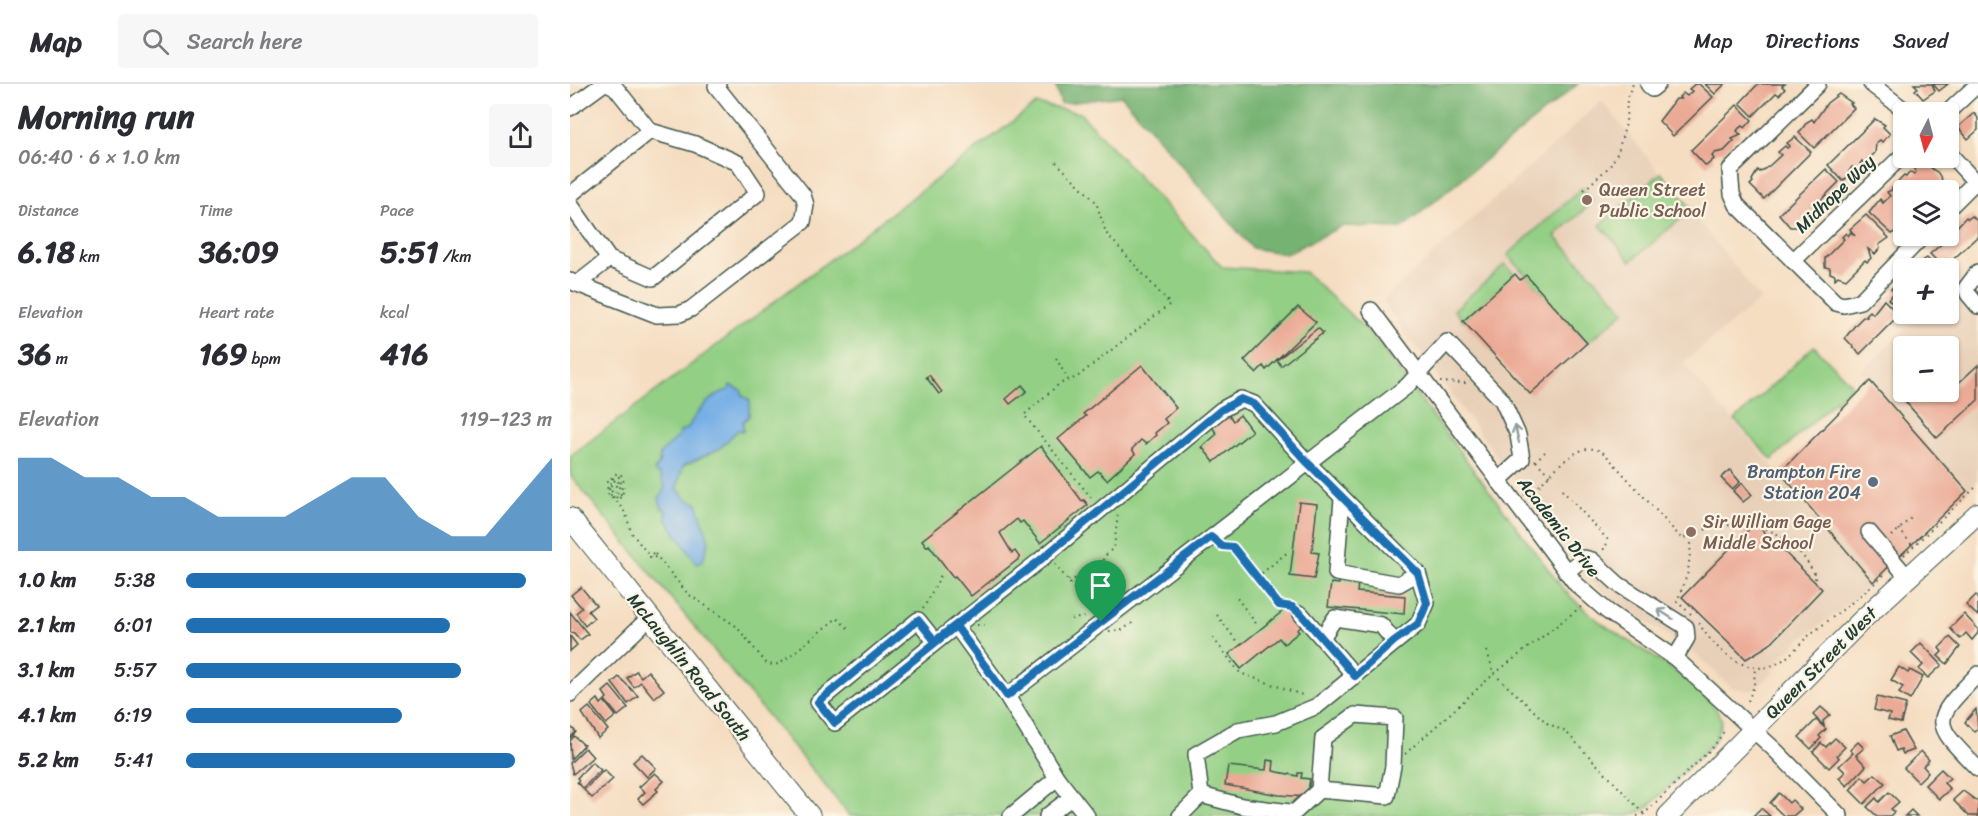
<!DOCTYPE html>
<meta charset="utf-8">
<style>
:root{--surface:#fff;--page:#f7f7f7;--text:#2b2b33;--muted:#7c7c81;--line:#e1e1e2;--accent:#1f6fb2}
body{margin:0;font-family:Sriracha,sans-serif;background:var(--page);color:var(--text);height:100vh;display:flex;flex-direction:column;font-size:22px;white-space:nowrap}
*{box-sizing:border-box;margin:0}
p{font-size:20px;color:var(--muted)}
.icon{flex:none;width:33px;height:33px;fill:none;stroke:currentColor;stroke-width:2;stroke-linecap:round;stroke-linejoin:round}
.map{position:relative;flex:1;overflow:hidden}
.panel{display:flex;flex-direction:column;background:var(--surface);width:570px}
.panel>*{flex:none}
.needle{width:39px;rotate:186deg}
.fabs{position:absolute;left:1323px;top:18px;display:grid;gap:12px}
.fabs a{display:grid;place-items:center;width:66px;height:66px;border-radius:6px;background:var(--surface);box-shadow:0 2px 4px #0004;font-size:30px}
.pin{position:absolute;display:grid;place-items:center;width:51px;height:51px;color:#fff;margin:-62px -26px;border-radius:50% 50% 50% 0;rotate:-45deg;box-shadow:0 0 6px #0007}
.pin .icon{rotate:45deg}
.round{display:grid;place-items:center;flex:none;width:63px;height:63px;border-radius:6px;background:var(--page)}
.headline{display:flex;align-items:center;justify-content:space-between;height:102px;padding:0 18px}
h1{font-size:33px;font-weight:700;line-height:45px}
.metrics{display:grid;grid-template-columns:repeat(3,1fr);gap:9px;height:102px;padding:6px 18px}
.metrics div{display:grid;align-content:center}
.metrics b{font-size:30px;font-weight:700}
.metrics small{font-size:16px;font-weight:400}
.metrics p{font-size:16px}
.chart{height:168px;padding:12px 18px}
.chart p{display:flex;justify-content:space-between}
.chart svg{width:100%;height:108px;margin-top:6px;fill:var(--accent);opacity:.7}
ul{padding:0 18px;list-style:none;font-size:20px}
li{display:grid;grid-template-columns:96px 72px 1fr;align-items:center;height:45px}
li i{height:15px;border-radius:8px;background:var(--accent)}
header{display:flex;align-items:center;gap:36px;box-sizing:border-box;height:84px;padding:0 30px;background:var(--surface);border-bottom:2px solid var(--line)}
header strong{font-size:28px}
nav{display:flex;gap:33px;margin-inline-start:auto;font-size:21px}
.search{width:420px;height:54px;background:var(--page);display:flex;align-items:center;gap:15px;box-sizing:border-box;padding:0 21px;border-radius:6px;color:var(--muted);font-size:22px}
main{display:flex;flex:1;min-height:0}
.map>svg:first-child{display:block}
</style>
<header>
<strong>Map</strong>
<div class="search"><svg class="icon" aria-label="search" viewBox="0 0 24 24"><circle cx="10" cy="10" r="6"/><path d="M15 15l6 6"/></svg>Search here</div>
<nav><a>Map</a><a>Directions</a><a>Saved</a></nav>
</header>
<main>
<section class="panel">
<div class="headline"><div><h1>Morning run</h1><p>06:40 · 6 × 1.0 km</p></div><a class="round"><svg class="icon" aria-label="share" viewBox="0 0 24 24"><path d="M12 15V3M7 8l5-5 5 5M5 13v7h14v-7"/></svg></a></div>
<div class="metrics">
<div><p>Distance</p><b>6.18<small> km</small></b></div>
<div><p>Time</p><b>36:09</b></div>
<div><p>Pace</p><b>5:51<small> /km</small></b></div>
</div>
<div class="metrics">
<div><p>Elevation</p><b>36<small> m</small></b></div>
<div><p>Heart rate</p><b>169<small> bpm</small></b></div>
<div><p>kcal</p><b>416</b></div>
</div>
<div class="chart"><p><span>Elevation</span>119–123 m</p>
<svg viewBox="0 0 160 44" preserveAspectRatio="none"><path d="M0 44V6L10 6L20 14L30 14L40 22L50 22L60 30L70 30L80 30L90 22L100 14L110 14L120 30L130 38L140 38L150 22L160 6V44z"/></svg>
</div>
<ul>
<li><b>1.0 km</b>5:38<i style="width:93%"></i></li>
<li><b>2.1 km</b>6:01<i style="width:72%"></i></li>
<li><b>3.1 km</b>5:57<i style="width:75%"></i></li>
<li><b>4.1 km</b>6:19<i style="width:59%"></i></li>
<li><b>5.2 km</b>5:41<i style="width:90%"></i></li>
</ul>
</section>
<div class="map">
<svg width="1408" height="732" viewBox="0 0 1408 732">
<rect width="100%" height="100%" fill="#fcf5e5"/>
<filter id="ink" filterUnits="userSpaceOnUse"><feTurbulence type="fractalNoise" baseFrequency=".0167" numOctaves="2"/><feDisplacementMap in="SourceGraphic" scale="12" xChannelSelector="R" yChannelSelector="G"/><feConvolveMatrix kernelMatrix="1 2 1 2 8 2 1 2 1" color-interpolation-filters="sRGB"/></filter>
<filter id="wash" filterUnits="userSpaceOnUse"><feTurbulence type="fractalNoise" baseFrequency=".008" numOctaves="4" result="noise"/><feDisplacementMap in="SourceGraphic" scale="24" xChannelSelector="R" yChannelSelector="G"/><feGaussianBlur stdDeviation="1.35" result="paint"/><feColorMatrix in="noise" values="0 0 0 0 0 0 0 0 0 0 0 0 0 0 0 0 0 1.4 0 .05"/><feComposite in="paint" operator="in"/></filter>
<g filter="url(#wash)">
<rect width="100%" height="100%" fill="#f5ddc1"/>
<!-- built -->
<g fill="#e8cfb7" fill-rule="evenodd">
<path d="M1032,17l159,198 -78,64 190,219 -28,25 -43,31 -21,20 -10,17 -19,16 -20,-3 -39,-36 -82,-53 -26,-24 -195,-263 -6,-13z"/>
<path d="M1382,198l26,30v168l-11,11 -105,-120 58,-57h28l1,-29zM1334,262h44v46h-44z"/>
</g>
<!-- green -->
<g fill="#93cf84" stroke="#59865c" stroke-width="1.5">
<path d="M466,20l44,9 142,154 83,5 66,62 193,256c13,13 25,24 39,34 30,21 108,63 119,97l-8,21 -68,67 -18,7h-778l-280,-341v-19z"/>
<path d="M1091,89l31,36 -61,52 -31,-36z"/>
<path d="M1012,104l12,13 -39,35 70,75 -38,32 -79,-88z"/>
<path d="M935,180l10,11 -52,46 -9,-11z"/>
<path d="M1244,262l38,39 -80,75 -37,-40z"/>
</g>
<!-- forest -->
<path fill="#76b272" stroke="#4a7853" stroke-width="1.5" d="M485,0h523l-176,144 -60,-2 -56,28 -34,-6 -130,-152 -61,8z"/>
<!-- water -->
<path fill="#76afe6" stroke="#4a768d" stroke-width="1.5" d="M160,301l11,5 2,6 7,5 -1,15 -6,6v9l-5,-1 -19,19 -36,17 -6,22 9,11 11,4 12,38 -6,19 -6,4 -31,-45v-9l-4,-1 -3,-11 6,-10 -5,-13 -6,-4 5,-7 1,-10 19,-18v-4l8,-3c8,-15 25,-36 42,-39z"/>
<g id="blocks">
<!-- building -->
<g fill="#ebaa96">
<path d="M1125,0h4l14,13 -40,39 -14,-15 17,-22h5l-2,-2 4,-4 4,3 5,-5 -3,-2z"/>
<path d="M1135,0h20l-10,10z"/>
<path d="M1188,0h27l-3,2 3,3 -6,6 -3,-2 -23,23 -13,-13z"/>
<path d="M1344,0h18l3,7 -12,8 -8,-9 3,-2z"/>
<path d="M1363,0h15l-9,7z"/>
<path d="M1269,10l13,9 -2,1 4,4 -40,40 -15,-15 8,-11 5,-3 2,3 13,-19z"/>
<path d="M1167,21l15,15 -7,8 -2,-2 -4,2 -2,3 4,4 -9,4 2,2 -10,10 -9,2 -3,3 2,3 -8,7 -15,-16z"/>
<path d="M1404,29l4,5v12l-10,9 -10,-12z"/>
<path d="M1305,35l10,6 -2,2 7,7 -8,8 -2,-2 -4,3 -1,10 -11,10 -2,-2 -2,3 2,2 -4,4 -6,-3 -3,4 2,3 -8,7 -15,-16z"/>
<path d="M1225,53l16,15 -47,47 -14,-14 3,-3 -1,-2 6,-10 2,2 9,-6 12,-11 -3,-3 7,-6 2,2 3,-2 -3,-3z"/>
<path d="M1354,79l14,10 4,7 -4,3 2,2 -5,5 -3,-2 -3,2h-25v28l-4,3 4,4 -12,9 -23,-21 11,-14 3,4 7,-7 -3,-4 7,-3 -2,-1 12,-12 2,1 4,-5 4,3 2,-3 -2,-3z"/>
<path d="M1256,85l13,13 -23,23 3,2 -7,7 -2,-3 -13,16h-7l-11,-13z"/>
<path d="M1296,131l23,23 -10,7 1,3 -5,6 -7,-5 3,9 -4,4 -2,-2 -19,19 -8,-3 -3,3v-4l-5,-2v-5l-5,-1v-9l19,-19 -2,-2 4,-4 2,3 3,-4 4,4 -5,-7z"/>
<path d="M1402,132l6,6v14l-34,32 -14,-14 17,-15 -3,-2 4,-1 3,-6 5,1 -1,-2 11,-12 2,2z"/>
<path d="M1357,174l10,10h-20l-2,-2z"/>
<path d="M945,190l5,6 6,-5 61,68 -57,51 -67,-73z"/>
<path d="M1334,193v33l-2,2 -14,-13 7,-7 -4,-3 4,-4 3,2z"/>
<path d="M1314,216l15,15 -39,39 -15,-16 11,-14 7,-7h4l-1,-2 4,-4 3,3z"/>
<path d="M728,223l18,15 -50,48 -3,-4 -7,7 -12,-12z"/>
<path d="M748,244l5,5 -42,33 -4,-6z"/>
<path d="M572,281l34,43 -12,11 3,4 -12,10 1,2 -10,9 -5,-4 -9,9 3,5 -28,26 -9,-9 -8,6 -32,-38 28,-23 -3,-2z"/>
<path d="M1408,281v35l-41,38 -39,-45 6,-5v4h44v-7l4,4z"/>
<path d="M359,291l13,17 -3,2 -13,-17z"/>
<path d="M1300,297l97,110 -94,91 -93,-110z"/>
<path d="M452,301l5,6 -17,13 -4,-5z"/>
<path d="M658,330l5,7 7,-6 12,16 -38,31 -12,-15 15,-13 -5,-7z"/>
<path d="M471,362l41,55 2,-1 4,5 -48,38 -17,-22 -3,2 -3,-4 -17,14 12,20 3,-2 5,7 -49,38 -16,-20 -2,1 -24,-32 -2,2 -5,-7z"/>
<path d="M1160,386l10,12 -8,7 -11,-11z"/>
<path d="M1172,399l10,12 -9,7 -10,-11z"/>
<path d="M729,418l18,2 -5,48 7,1 -5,26 -24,-3z"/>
<path d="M1185,439l67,66 -53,56 -23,14 -64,-62z"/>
<path d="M769,497l19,2 -1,9 48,4 -1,18 -76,-7 3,-24 8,1z"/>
<path d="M11,503l15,18 -8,6 6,7 -9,8 -9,-13 6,-5 -11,-13z"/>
<path d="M1406,511l2,2v19l-12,-11z"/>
<path d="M718,523l14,19 -5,4 2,2 -15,12 -5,-6 -38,31 -12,-15z"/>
<path d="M0,528l18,22 -8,6 -6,-7 -4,-1z"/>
<path d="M1394,530l14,15v4l-6,7 -6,-7 -6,6 -10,-11z"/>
<path d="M0,552l7,9 -7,6z"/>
<path d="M1380,553l10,10 -13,17 -9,-8 4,-4 -3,-4z"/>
<path d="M1351,559l21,22 -14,13 -9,-9 4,-4 -12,-12z"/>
<path d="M1329,583l9,6 2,-3 13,7 -13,23 -11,-7 4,-6 -12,-7z"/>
<path d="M66,587l5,6 7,-6 16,19 -10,8 -13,-16 -7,5 -7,-9z"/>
<path d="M49,593l19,19 -10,8 -16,-21z"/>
<path d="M40,602l18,22 -10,8 -13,-16 2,-2 -4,-6z"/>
<path d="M1307,613l29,7 -5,19 -13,-3 2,-6 -16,-4z"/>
<path d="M28,615l3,5 3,-3 12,15 -10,8 -15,-19z"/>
<path d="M19,623l19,23 -10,8 -16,-25z"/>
<path d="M1251,623l9,8 -7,6 1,5 -11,-11z"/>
<path d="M1406,625l2,19 -4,4 -9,-10z"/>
<path d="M1246,636l10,9 -7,7 2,2 -10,11 -12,-12z"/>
<path d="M0,642l6,6 -6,6z"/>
<path d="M1333,647l11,19 -11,4 -2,-5 -5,2 -6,-15z"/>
<path d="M4,652l10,9 -13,14 -1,-18z"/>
<path d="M1265,654l10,9 -8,8 2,3 -10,10 -16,-16 8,-9 5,4z"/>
<path d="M1288,658l6,6 -8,7 10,11 -19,20 -8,-8 6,-6 -6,-6 14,-13 -3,-3z"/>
<path d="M15,664l8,9 -20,17 -3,-11z"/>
<path d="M1351,667l8,9 -6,6 5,6 -10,10 -14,-14z"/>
<path d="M72,670l14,14 -9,9 -14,-15z"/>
<path d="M697,676l7,1 -1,10 25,5v-3h4l-1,5 9,1 -3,18 -28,-2 -54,-10 3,-19 38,4z"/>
<path d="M22,678l9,8 -18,18 -6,-6 2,-2 -2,-2z"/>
<path d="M1371,685l9,9 -6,5 6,6 -11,10 -14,-14z"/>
<path d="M34,686l9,9 -21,19 -8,-8z"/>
<path d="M85,689l9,8 -8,8 2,2 -15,13 -5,-5 7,-7 -6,-5z"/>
<path d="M1305,690l10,9 -21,21 -14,-14 12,-14 5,5z"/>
<path d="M1393,707l15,11v14h-9l-16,-16z"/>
<path d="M1319,708l10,10 -8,7 3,3 -4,4h-13l-10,-9 9,-9 3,4z"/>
<path d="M1209,709l10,10 3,-3 9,9 -8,7h-9l-14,-13z"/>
<path d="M1191,724l9,8h-17z"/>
<path d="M1341,726l6,6h-12z"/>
</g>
</g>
</g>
<g filter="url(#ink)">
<use href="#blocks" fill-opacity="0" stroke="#3f5549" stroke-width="1.5"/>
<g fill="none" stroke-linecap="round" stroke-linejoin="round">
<defs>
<g id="minor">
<path d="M1078,0l4,5 6,-5"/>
<path d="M1248,0l-88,86 2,24 5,11 99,98 8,2 16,-4 63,-65"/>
<path d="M1301,0l36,28"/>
<path d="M0,24l33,-24"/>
<path d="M1378,28l30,-28"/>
<path d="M1378,68l30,33"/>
<path d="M0,111l80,-64"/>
<path d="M0,120l39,55 44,19 105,-85 -20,-30 -43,-19 -45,-13 -35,-44 -6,-3"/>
<path d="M1378,125l27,-27"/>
<path d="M1223,177l111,-107"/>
<path d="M1408,188l-12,16 2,6 10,12"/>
<path d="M0,197l87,34 23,-1 11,-5 112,-87 3,-17 -3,-10 -87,-109 2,-2"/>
<path d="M7,200l32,-25"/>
<path d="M801,226l205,274 31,27 68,47 100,92 65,66"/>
<path d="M772,415l-6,74 63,11 19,-11"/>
<path d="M1299,448l40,47"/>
<path d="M996,488l18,-14 8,2 26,24 68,43 1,11 -12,20"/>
<path d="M731,530l54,62"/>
<path d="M752,554l13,-20 46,7 13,16"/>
<path d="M365,557l-17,-21 -100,82 17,21 121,-97"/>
<path d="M1408,590c-47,48 -47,47 0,95"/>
<path d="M0,610l79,-76"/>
<path d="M437,612l-51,-70 83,-65 182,-151 20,-11 13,5 53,58 111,111 9,30 -9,21 -101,82 -41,17 -38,7 -42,24 5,41 -21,21"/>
<path d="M631,711l41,11 48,6h5l24,-22 68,6 6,-30 2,-48 -40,-3 -32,23 -4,52"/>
<path d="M441,732l46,-38"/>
<path d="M477,732l25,-19"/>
<path d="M517,732l-30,-38 -50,-82 400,-310 40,-44 55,58 16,35 4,24 -24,22"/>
</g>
<g id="major">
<path d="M0,434l240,298"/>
<path d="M1098,732l195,-197 115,-106"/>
</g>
</defs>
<!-- minor casing -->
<use href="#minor" stroke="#3f5549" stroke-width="18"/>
<!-- major casing -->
<use href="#major" stroke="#3f5549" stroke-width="22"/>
<!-- path -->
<g stroke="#3f5549" stroke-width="2" stroke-dasharray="1.5 4.5" stroke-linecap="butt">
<path d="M486,78l40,40 10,31 64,71 -93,73 -18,7 -35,31 70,86"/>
<path d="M1014,106l26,-24 8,-14 8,-29 1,-26 6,-13"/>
<path d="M486,274l12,22"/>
<path d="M870,298l27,1"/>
<path d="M965,377l10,-9"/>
<path d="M966,377l14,15"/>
<path d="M46,401l-1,10 3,5c7,-8 8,-16 3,-25l-4,-2 -10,9 1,13 5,4c-5,-8 -6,-16 2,-22h4l3,9 -1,8 -4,1 3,-11 -4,-5 -5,6 1,10 14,19 5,18 19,25"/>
<path d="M992,406l46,50 -3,9h-6"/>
<path d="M954,411l9,-3c17,-16 47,-58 72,-38l77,85 10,-5"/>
<path d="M1190,443c26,8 44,26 56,50l-2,3"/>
<path d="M1329,445l14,17"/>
<path d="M1322,452l20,-19"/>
<path d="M653,462l10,1 46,58 11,2"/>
<path d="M82,469l4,3 -3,3 -3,-2z"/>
<path d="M85,470l33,40 48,32 31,38 8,1 7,-3 55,-44 13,12"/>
<path d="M1334,471l74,-70"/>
<path d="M485,480l39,50"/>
<path d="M687,493l32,-26"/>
<path d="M498,496c9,-2 20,-2 28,-10 8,-8 6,-14 18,-22l4,-35"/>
<path d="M667,514l21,28"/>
<path d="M353,525l19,-36"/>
<path d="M1121,530l-14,-12 11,-30 4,-38 27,-9 33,1"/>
<path d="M647,531l21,28"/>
<path d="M501,535l16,-2"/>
<path d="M1129,539c13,24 48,57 79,40 14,-7 24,-24 38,-33 25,-19 48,-36 71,-58"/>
<path d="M407,541h10"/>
<path d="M539,547l13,-1 12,-8"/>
<path d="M643,554l27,35 65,23"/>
<path d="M917,567l7,23 53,49 19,9 78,82"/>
<path d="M1178,617l6,-15 1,-19"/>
<path d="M835,670l89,-80 88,-68"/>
<path d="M1067,732l7,-2 70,-68 11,-16"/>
</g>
<!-- minor -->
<use href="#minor" stroke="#fff" stroke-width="15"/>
<!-- major -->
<use href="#major" stroke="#fff" stroke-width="20"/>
</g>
<!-- one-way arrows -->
<defs><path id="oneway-shaft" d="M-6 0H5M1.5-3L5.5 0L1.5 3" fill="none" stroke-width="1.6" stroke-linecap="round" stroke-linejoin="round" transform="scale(1.5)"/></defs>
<g stroke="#8f9e9a">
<use href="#oneway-shaft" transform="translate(947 350) rotate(-103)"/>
<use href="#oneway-shaft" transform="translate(1095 530) rotate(-148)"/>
</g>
</g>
<g fill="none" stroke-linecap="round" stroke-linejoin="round" filter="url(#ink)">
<defs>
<path id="route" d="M531,538l-94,74 -51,-70 -121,97 -17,-21 100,-82 17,21 104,-80 182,-151 20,-11 13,5 53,58 111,111 9,30 -9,21 -24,17 -39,35 -54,-62 -9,-7 -13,-2 -46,-58 -11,-1 -11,-9 -110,85"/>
</defs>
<!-- route casing -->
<use href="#route" stroke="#fff" stroke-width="12"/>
<!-- route -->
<use href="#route" stroke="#1f6fb2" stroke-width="8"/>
</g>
<!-- markers -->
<g fill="#8d6e63" stroke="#fcf5e5" stroke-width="2">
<circle cx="1017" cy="116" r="6"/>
<circle cx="1121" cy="448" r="6"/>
</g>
<circle fill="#5c6f8a" stroke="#fcf5e5" stroke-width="2" cx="1303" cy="398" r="6"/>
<g text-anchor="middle" stroke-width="4.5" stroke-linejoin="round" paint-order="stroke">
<!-- education labels -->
<g font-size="18" fill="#785e54" stroke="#fcf5e5" text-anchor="start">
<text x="1029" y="112">Queen Street<tspan x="1029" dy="21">Public School</tspan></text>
<text x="1133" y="444">Sir William Gage<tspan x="1133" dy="21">Middle School</tspan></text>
</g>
<!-- street labels -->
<g font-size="18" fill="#1f3d34" stroke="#fcf5e5">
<text transform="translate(1265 110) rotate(-44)" y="6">Midhope Way</text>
<text transform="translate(989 443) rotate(52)" y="6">Academic Drive</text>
<text transform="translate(1251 579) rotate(-45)" y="6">Queen Street West</text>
<text transform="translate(119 583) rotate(51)" y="6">McLaughlin Road South</text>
</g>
<!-- service labels -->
<g font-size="18" fill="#4e5e75" stroke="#fcf5e5" text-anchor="end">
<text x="1291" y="394">Brampton Fire<tspan x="1291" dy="21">Station 204</tspan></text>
</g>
</g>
</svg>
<div class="fabs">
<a><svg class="needle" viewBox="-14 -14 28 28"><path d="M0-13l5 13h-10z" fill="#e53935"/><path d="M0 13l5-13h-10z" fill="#7c7c81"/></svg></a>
<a><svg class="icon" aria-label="layers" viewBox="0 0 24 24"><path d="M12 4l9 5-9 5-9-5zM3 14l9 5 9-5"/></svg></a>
<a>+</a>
<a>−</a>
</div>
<div class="pin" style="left:531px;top:538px;background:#1e9e55"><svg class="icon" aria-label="arrive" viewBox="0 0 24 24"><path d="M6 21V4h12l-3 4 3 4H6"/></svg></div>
</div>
</main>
